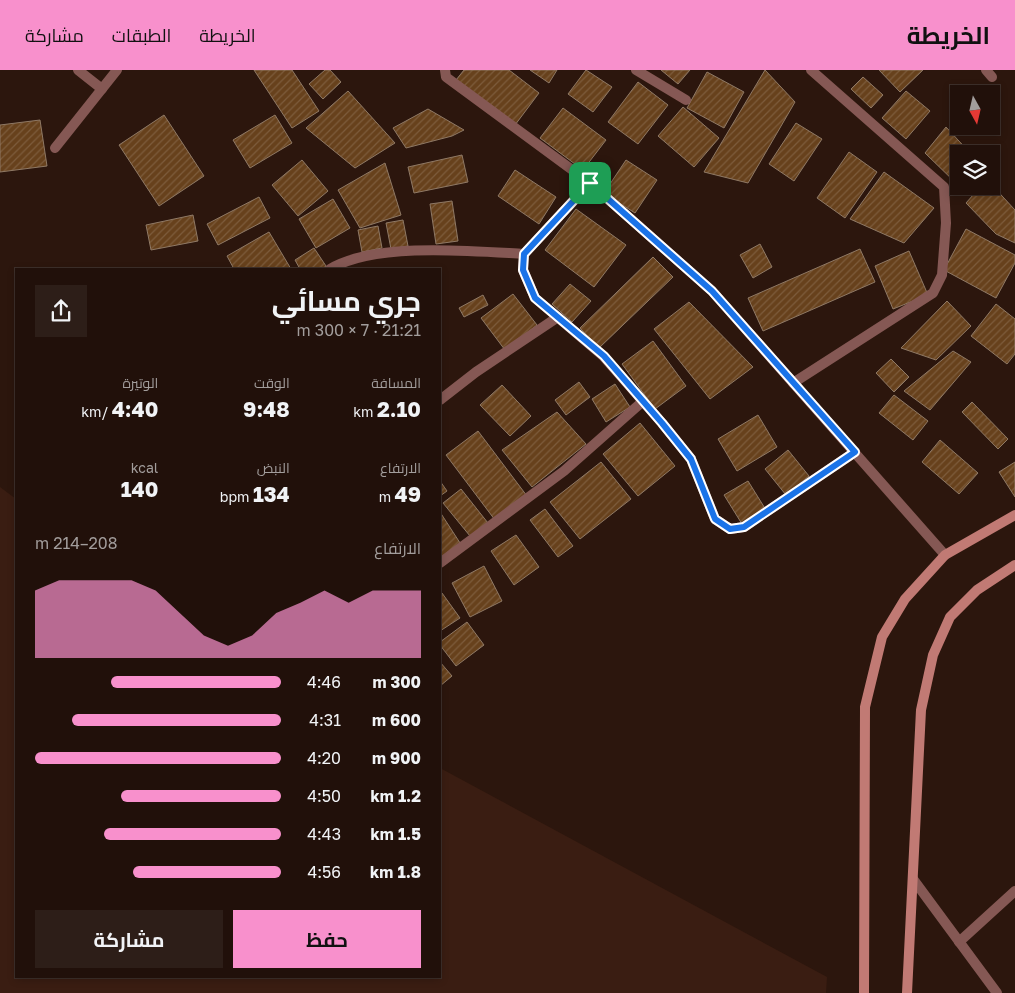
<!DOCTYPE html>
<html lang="ar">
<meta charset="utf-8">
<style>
:root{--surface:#21100a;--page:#2d1e18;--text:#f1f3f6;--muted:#a29d9c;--line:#3e302b;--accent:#f890cc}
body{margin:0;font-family:"Golos Text",Cairo,sans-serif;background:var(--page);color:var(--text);direction:rtl;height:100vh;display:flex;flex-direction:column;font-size:19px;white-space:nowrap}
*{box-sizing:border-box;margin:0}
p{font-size:16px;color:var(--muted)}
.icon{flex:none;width:28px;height:28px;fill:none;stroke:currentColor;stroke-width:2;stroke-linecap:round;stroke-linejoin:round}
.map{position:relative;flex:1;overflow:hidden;direction:ltr}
.sheet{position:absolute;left:15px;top:198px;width:426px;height:710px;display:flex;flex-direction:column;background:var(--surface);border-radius:0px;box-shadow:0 2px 8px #0003,0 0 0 1px var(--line);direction:rtl}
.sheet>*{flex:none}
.needle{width:32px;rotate:172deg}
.tools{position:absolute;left:950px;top:15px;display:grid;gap:10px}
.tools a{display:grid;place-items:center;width:50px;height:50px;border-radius:0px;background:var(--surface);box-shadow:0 2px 8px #0003,0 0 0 1px var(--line);font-size:25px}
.pin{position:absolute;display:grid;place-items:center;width:42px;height:42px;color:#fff;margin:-21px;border-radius:10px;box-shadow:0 2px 8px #0006}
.round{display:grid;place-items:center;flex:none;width:52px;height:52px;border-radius:0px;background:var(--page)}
.headline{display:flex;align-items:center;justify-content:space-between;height:85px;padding:0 20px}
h1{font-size:28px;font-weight:700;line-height:38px}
.stats{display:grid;grid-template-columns:repeat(3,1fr);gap:8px;height:85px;padding:5px 20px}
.stats div{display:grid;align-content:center}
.stats b{font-size:21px;font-weight:700}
.stats small{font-size:14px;font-weight:400}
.stats p{font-size:14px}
.chart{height:140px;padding:10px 20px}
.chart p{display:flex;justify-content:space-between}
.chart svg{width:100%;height:90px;margin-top:5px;fill:var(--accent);opacity:.7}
.primary-button{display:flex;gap:10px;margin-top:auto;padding:10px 20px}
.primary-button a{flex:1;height:58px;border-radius:0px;background:var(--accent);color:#111;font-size:20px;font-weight:700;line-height:58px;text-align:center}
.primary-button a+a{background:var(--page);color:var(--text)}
ul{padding:0 20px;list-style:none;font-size:16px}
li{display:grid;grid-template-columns:80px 60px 1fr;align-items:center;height:38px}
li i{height:12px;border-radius:6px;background:var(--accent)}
header{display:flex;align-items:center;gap:30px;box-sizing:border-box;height:70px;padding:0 25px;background:var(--accent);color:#111}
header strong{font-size:24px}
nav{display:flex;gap:28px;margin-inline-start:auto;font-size:18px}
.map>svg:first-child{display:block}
</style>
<header>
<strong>الخريطة</strong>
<nav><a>الخريطة</a><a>الطبقات</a><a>مشاركة</a></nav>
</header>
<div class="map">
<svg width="1015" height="923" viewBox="0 0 1015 923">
<defs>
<pattern id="building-hatch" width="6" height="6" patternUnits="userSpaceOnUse" patternTransform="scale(1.25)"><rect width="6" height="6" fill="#67411c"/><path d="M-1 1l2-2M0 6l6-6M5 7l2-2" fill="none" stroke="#7d5c3c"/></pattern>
</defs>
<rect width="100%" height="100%" fill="#2c160d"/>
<!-- built -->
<path fill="#3a1d12" d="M0,417l16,12v477h424v-208l387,209 -1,16h-826z"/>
<!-- building -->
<g fill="url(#building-hatch)" stroke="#8f7965">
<path d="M254,0h38l27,41 -27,17z"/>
<path d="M325,0h5l11,12 -18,17 -14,-15z"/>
<path d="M464,0h45l30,23 -24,32 -59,-45z"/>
<path d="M530,0h27l-8,13z"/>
<path d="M586,0l26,17 -19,25 -25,-18z"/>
<path d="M661,0h29l-12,14z"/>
<path d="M765,0l30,32 -47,81 -44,-11z"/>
<path d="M879,0h44l-23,22z"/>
<path d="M707,2l37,20 -20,36 -37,-20z"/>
<path d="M863,7l20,18 -12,13 -20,-19z"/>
<path d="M638,12l30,23 -30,39 -30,-22z"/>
<path d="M348,21l47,52 -40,25 -49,-40z"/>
<path d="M906,21l24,20 -24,28 -24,-21z"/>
<path d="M683,37l36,31 -25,29 -36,-31z"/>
<path d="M563,38l43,32 -23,30 -43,-32z"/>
<path d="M428,39l36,21 -12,6 -46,12 -13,-20z"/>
<path d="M164,45l40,61 -45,30 -40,-61z"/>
<path d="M275,45l17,28 -42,25 -17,-28z"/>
<path d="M40,50l7,46 -47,6v-47z"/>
<path d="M796,53l26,16 -28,42 -25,-17z"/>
<path d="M946,57l25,27h-12v32l-34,-33z"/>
<path d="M849,82l28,20 -32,46 -28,-20z"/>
<path d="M462,85l6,27 -54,11 -6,-26z"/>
<path d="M302,90l26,31 -30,25 -26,-31z"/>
<path d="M626,90l31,20 -22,33 -31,-20z"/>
<path d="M385,93l16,52 -41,13 -22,-38z"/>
<path d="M515,100l41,27 -17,27 -41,-28z"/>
<path d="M884,102l50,36 -30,35 -54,-24z"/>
<path d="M991,114l24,26v33l-19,-9 -30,-31 15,-17h10z"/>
<path d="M259,127l11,21 -52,27 -11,-21z"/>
<path d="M333,129l17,29 -34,20 -17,-29z"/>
<path d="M452,131l6,40 -22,3 -6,-40z"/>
<path d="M576,139l50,36 -32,42 -49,-37z"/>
<path d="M193,145l5,26 -47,9 -5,-25z"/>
<path d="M403,150l5,26 -17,3 -5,-26z"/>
<path d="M378,156l4,22 -20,4 -4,-22z"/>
<path d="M966,159l49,26v8l-19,35 -52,-28z"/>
<path d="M269,162l22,37h-57l-7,-13z"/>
<path d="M760,174l12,23 -19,11 -13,-23z"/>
<path d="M314,178l12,18 -4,3h-22l-5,-9z"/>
<path d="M860,179l15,33 -112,49 -15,-33z"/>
<path d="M909,181l19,44 -35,14 -18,-43z"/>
<path d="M653,187l20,20 -74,71 -19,-20z"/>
<path d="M570,214l21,17 -19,21 -20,-18z"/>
<path d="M513,224l24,31 -32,25 -24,-32z"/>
<path d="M483,225l5,10 -24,12 -5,-9z"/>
<path d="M947,231l24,25 -35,34 -35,-12z"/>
<path d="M689,232l64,65 -43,32 -56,-70z"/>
<path d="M996,234l19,15v35l-8,10 -36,-28z"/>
<path d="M653,271l33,45 -31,23 -33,-45z"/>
<path d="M953,281l18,11 -41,48 -26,-19z"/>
<path d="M891,289l18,18 -15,15 -18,-19z"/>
<path d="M579,312l11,15 -24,18 -11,-15z"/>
<path d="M615,314l15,23 -24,15 -14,-23z"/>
<path d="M502,315l29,31 -21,20 -30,-31z"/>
<path d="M894,325l34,26 -15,19 -34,-27z"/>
<path d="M972,332l36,37 -10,10 -36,-37z"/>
<path d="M557,342l29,32 -54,43 -30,-37z"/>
<path d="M758,345l19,32 -40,24 -19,-32z"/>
<path d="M640,353l35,43 -37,30 -35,-42z"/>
<path d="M478,361l49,65 -32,24 -49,-65z"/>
<path d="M940,370l38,33 -19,21 -37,-32z"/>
<path d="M788,380l21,26 -23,19 -21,-26z"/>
<path d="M601,392l30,37 -51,40 -30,-37z"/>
<path d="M1015,392v35l-16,-25z"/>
<path d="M440,411l7,10 -7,5z"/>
<path d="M748,411l18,29 -24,14 -18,-29z"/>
<path d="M461,419l27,34 -18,13 -27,-33z"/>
<path d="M545,439l28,37 -15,11 -28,-37z"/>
<path d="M440,442l22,34 -22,14z"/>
<path d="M516,465l23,32 -25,18 -23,-34z"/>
<path d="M484,496l18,35 -32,16 -18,-34z"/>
<path d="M442,523l18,25 -20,13v-37z"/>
<path d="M467,552l17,23 -28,21 -16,-21v-3z"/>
<path d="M440,592l12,14 -12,10z"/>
</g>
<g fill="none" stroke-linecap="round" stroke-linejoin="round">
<!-- street -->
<g stroke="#855854" stroke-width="10">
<path d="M78,0l24,19"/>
<path d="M445,0l1,7 144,106 122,108 233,264"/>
<path d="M636,0l50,30"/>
<path d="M986,0l6,7"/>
<path d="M55,78l62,-78"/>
<path d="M590,113l-66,71 -1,16 12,28 68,58 59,67 29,36 24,60 15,10 14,-2 111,-75"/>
<path d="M330,199c45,-27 142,-18 194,-15"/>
<path d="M793,313l140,-90 9,-18 4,-52 -2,-36 -133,-117"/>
<path d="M440,330l36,-28 82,-55"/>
<path d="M440,493l124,-92 78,-69"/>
<path d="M913,809l84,114"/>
<path d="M959,872l56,-51"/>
</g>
<!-- secondary -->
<g stroke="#c17a74" stroke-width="10">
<path d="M864,923l1,-286 17,-70 23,-38 40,-44 70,-40"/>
<path d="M907,923l14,-283 12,-55 17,-38 27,-27 38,-25"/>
</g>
</g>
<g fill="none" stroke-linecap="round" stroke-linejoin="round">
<defs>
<path id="route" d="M590,113l122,108 143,161 -111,75 -14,2 -15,-10 -24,-60 -29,-36 -58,-67 -69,-58 -12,-28 1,-16z"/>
</defs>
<!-- route casing -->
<use href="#route" stroke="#fff" stroke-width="10"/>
<!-- route -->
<use href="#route" stroke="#1a73e8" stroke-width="6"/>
</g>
</svg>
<div class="tools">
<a><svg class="needle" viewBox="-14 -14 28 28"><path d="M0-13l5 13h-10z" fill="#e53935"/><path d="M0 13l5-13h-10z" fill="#a29d9c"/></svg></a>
<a><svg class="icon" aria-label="layers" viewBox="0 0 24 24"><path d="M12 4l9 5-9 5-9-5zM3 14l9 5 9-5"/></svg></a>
</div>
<div class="pin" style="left:590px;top:113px;background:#1e9e55"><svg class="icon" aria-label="arrive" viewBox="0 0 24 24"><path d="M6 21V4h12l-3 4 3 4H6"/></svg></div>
<section class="sheet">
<div class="headline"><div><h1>جري مسائي</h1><p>21:21 · 7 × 300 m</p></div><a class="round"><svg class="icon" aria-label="share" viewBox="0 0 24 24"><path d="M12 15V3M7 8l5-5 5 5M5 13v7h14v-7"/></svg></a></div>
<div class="stats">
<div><p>المسافة</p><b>2.10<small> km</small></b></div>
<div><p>الوقت</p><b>9:48</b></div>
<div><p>الوتيرة</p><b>4:40<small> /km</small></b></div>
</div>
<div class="stats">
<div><p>الارتفاع</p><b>49<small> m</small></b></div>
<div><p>النبض</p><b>134<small> bpm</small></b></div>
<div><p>kcal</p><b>140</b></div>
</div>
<div class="chart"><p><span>الارتفاع</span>208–214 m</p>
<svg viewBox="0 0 160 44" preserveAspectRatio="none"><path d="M0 44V11L10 6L20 6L30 6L40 6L50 11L60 22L70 33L80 38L90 33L100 22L110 17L120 11L130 17L140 11L150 11L160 11V44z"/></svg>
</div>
<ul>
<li><b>300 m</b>4:46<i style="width:69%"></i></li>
<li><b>600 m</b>4:31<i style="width:85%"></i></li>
<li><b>900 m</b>4:20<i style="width:100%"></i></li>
<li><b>1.2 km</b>4:50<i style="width:65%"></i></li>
<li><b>1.5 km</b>4:43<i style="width:72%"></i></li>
<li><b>1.8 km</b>4:56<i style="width:60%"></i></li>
</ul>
<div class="primary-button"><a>حفظ</a><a>مشاركة</a></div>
</section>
</div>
